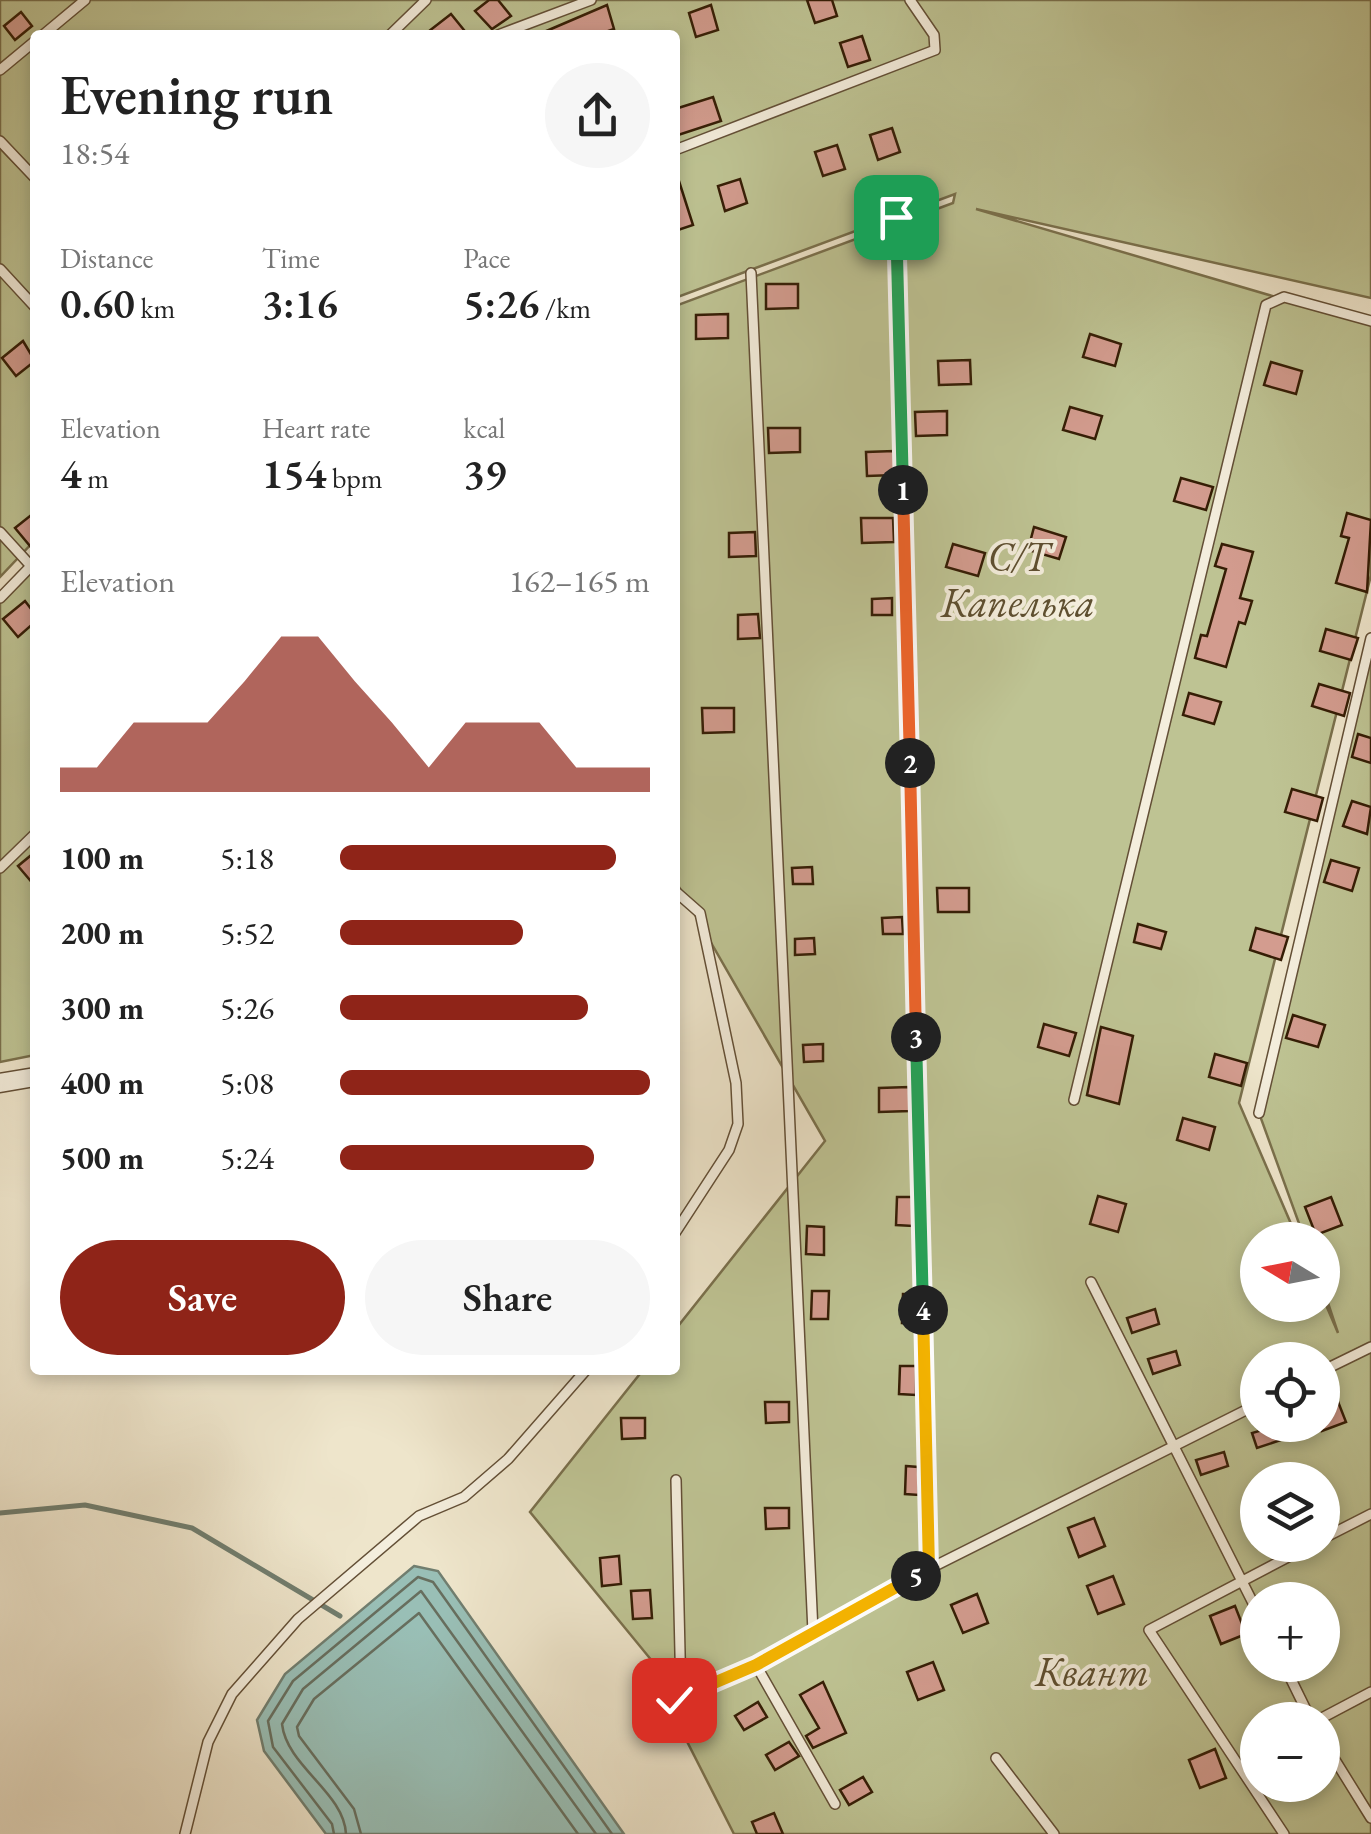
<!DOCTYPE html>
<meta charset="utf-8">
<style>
:root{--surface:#fff;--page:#f6f6f6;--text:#222;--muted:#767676;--accent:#8f2418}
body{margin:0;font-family:"EB Garamond",serif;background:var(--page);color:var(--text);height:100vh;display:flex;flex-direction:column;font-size:38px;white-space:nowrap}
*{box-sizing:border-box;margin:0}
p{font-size:32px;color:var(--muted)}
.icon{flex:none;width:55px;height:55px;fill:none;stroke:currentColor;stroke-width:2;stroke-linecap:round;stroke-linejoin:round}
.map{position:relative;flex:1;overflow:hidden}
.side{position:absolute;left:30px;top:30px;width:650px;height:1345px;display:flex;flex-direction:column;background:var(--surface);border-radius:10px;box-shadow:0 5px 15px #0003}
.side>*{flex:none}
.needle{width:65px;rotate:280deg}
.buttons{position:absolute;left:1240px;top:1222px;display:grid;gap:20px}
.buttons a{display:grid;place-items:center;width:100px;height:100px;border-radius:50%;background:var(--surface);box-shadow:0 5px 15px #0003;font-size:50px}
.pin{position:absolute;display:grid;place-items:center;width:85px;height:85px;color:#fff;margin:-42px;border-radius:20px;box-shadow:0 5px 15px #0006}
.km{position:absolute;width:50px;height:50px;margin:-25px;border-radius:50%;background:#222;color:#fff;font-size:28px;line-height:50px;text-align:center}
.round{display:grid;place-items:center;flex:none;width:105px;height:105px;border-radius:52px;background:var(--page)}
.summary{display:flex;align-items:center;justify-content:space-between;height:170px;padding:0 30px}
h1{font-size:55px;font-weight:600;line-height:75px}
.metrics{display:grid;grid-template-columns:repeat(3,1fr);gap:15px;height:170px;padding:10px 30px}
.metrics div{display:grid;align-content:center}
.metrics b{font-size:42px;font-weight:600}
.metrics small{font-size:28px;font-weight:400}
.metrics p{font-size:28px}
.chart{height:280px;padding:20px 30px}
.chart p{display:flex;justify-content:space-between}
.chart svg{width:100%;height:180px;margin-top:10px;fill:var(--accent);opacity:.7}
.button{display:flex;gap:20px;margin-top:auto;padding:20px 30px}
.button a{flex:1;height:115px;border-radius:60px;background:var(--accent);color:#fff;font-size:40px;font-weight:600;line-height:115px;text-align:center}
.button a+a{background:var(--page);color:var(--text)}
ul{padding:0 30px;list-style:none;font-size:32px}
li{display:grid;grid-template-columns:160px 120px 1fr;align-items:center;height:75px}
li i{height:25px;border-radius:12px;background:var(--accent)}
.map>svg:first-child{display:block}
</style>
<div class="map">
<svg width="1371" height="1834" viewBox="0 0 1371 1834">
<rect width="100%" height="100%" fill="#eee5cb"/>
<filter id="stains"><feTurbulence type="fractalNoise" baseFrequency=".002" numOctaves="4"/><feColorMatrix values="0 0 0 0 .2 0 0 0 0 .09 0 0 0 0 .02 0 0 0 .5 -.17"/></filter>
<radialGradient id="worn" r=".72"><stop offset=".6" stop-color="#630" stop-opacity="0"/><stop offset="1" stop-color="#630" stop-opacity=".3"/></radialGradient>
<!-- green -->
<g fill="#bec393" stroke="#7a704c" stroke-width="2.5" fill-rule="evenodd">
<path d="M0,0h1371v298l-395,-89 395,116v250l-132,528 59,137h-40v65h64l1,-7 15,35 -15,-45 -1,-48h-17l-46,-127 112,-471v1192h-637l-67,-132 13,-7 -150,-183 113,-142h32v-40l150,-189 -150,-261v-574l278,-103 2,-9 -280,104v-263h-640v142l-35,-36zM1258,1360h64v65h-64zM1258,1480h64v65h-64zM1258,1600h64v65h-64zM1258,1720h64v65h-64z"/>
<path d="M0,148l35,36v356l-35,37z"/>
<path d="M35,566v489l-35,7v-460z"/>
</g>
<!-- water -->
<path fill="#99bfb6" stroke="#717e6f" stroke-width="2.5" d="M414,1566l24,5 186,263h-298l-62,-83 -7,-31 28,-46z"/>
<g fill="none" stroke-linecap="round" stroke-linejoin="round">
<!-- shore -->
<g stroke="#676e5e" stroke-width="2.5">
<path d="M334,1834l-2,-10 -59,-77 -5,-26 25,-40 125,-104 15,5 179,252"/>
<path d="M346,1834c-2,-42 -59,-67 -64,-110l21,-35 118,-98 175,243"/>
<path d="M361,1834l-7,-25 -55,-73 -2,-9 17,-28 105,-86 159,221"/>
</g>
<!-- stream -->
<path stroke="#717e6f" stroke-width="5" d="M0,1513l85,-8 107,23 148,88"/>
</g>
<!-- building -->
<g fill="#d39c8f" stroke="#351d05" stroke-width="2.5">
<path d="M489,0h9l13,16 -19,13 -17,-18z"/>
<path d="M807,0h25l5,16 -22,7z"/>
<path d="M607,5l7,24 -17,6h-60z"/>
<path d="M711,5l7,25 -22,7 -7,-24z"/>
<path d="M21,12l11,14 -17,14 -11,-14z"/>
<path d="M451,14l17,21h-44z"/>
<path d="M862,36l8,24 -22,7 -8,-24z"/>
<path d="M713,97l8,24 -46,15v-27z"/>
<path d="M892,128l8,24 -22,8 -8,-25z"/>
<path d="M837,145l8,24 -22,7 -8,-24z"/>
<path d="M678,178l15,47 -18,6v-52z"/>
<path d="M740,179l7,24 -22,8 -7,-25z"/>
<path d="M766,284h32v24l-32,1z"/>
<path d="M728,314v24l-32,1v-24z"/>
<path d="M1090,334l31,10 -6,22 -32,-9z"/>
<path d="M23,341l12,20 -19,15 -14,-18z"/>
<path d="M970,360l1,24 -32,1 -1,-24z"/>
<path d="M1271,362l31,9 -6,23 -32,-9z"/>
<path d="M1070,407l32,9 -7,23 -32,-9z"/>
<path d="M947,411v24l-31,1 -1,-24z"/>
<path d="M768,428h32v24l-31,1z"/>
<path d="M894,451l1,24 -28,1 -1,-24z"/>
<path d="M1181,478l32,9 -7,23 -32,-9z"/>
<path d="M35,512v40l-20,-24z"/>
<path d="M1347,513l24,7 -4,72 -31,-9 13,-45 -8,-2z"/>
<path d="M861,518h32l1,24 -32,1z"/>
<path d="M1034,527l32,10 -7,22 -31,-9z"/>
<path d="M755,532l1,24 -27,1v-24z"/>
<path d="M953,544l32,9 -7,23 -32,-9z"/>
<path d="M1222,544l31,8 -13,46 12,3 -7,23 -6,-2 -13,45 -31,-9 6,-23 6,1 19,-67 -11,-3z"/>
<path d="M892,598v17h-20v-16z"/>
<path d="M25,601l10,13v8l-17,15 -15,-18z"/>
<path d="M758,614l2,24 -22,1v-24z"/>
<path d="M1326,629l32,9 -7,22 -31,-9z"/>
<path d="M1319,684l31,9 -6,23 -32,-10z"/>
<path d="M1189,693l32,9 -7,22 -31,-9z"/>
<path d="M702,708h32v24l-31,1z"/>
<path d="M1358,734l13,4v25l-19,-6z"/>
<path d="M1292,789l31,9 -6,23 -32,-9z"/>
<path d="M1352,801l19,6 -4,27 -24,-8z"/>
<path d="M35,852v34l-17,-20z"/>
<path d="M1331,860l28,8 -7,23 -28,-9z"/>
<path d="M812,867l1,17h-20l-1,-16z"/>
<path d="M937,888h32v24h-31z"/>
<path d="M902,917l1,17h-20l-1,-16z"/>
<path d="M1138,924l28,8 -5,17 -27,-7z"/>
<path d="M1256,928l32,9 -7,23 -31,-10z"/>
<path d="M814,938l1,16 -20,1v-16z"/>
<path d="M1293,1015l32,10 -7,22 -32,-9z"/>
<path d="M1044,1024l32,9 -7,23 -31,-9z"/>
<path d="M1101,1027l32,9 -14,68 -32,-9z"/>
<path d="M823,1044v17l-19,1 -1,-17z"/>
<path d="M1215,1054l32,9 -6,23 -32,-9z"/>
<path d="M909,1087l1,24 -31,1v-24z"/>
<path d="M1183,1118l32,9 -6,23 -32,-10z"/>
<path d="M1098,1196l28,8 -8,28 -28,-8z"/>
<path d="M897,1197h15l1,29 -17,-1z"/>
<path d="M1331,1197l11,28 -26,10 -11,-28z"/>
<path d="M807,1226l17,1v28l-18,-1z"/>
<path d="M812,1291h17l-1,28h-17z"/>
<path d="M903,1294l11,1 1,28h-13z"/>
<path d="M1155,1309l4,15 -27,9 -5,-15z"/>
<path d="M1176,1351l4,14 -27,9 -5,-15z"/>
<path d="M900,1366h16v29l-17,-1z"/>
<path d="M1335,1394l11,28 -24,9v-32z"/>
<path d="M765,1402h24v20l-23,1z"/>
<path d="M621,1418h24v20l-23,1z"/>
<path d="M1280,1425l4,14 -27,9 -5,-15z"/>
<path d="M1224,1452l4,14 -27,9 -5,-15z"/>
<path d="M906,1466l12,1 1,28 -14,-1z"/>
<path d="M765,1508h24v20l-23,1z"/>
<path d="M1094,1518l11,28 -26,11 -11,-29z"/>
<path d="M619,1556l2,28 -19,2 -2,-28z"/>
<path d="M1113,1576l11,28 -26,10 -11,-28z"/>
<path d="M650,1590l2,28 -19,1 -2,-28z"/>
<path d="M977,1594l11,29 -25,10 -12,-28z"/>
<path d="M1235,1606l11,28 -25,10 -11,-28z"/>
<path d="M933,1662l11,28 -26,10 -11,-28z"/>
<path d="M823,1682l23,51 -33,15 -7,-12 13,-8 -19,-33z"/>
<path d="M758,1702l9,15 -23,13 -9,-14z"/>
<path d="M789,1742l10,14 -24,14 -9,-15z"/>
<path d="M1215,1749l11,29 -26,10 -11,-28z"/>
<path d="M863,1777l9,15 -23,13 -9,-15z"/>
<path d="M774,1813l9,21h-26l-5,-12z"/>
</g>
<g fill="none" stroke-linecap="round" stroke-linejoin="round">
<defs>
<g id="lane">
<path d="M43,35l42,-35"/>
<path d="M390,35l36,-35"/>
<path d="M498,35l93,-35"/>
<path d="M0,70l35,-29"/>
<path d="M0,141l35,37"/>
<path d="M675,150l260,-100 -1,-15 -24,-35"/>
<path d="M897,217l32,1352"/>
<path d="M0,269l35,38"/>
<path d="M751,273l62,1359"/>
<path d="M0,532l31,34"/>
<path d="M0,598l35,-36"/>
<path d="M0,868l35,-34"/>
<path d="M675,891l25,22 36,170 2,41 -9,26 -54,83"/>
<path d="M1074,1100l192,-795 18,-8 87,24"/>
<path d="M1259,1113l112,-475"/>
<path d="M1091,1282l167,331"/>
<path d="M1322,1371l49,-24"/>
<path d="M676,1480l5,216"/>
<path d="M1322,1539l49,-25"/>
<path d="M756,1665l79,139"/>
<path d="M1284,1665l27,55"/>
<path d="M667,1702l89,-37 119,-69 383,-192"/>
<path d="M1318,1720l53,-28"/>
<path d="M1322,1739l49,79"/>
<path d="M996,1758l58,76"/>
<path d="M185,1834l23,-92 24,-48 66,-75 121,-103 45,-19 44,-38 78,-89"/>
<path d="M1284,1834l-135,-204 162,-85"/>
</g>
<path id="street" d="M0,1083l35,-6"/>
</defs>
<!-- lane casing -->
<use href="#lane" stroke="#634f36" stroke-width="12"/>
<!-- street casing -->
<use href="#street" stroke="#634f36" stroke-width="21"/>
<!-- lane -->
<use href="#lane" stroke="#f4eedd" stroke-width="9"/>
<!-- street -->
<use href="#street" stroke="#f4eedd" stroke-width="18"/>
</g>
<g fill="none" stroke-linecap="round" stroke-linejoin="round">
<defs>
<path id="split-1" d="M896,217l7,273"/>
<path id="split-2" d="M903,490l7,273"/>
<path id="split-3" d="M910,763l6,274"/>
<path id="split-4" d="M916,1037l7,273"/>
<path id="split-5" d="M916,1576l13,-7 -6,-259"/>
<path id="split-6" d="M674,1700l82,-35 160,-89"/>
</defs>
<!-- split-1 casing -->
<use href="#split-1" stroke="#fff" stroke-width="20"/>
<!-- split-2 casing -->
<use href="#split-2" stroke="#fff" stroke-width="20"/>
<!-- split-3 casing -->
<use href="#split-3" stroke="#fff" stroke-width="20"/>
<!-- split-4 casing -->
<use href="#split-4" stroke="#fff" stroke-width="20"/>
<!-- split-5 casing -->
<use href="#split-5" stroke="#fff" stroke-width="20"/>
<!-- split-6 casing -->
<use href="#split-6" stroke="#fff" stroke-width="20"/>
<!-- split-1 -->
<use href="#split-1" stroke="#22a559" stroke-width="12"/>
<!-- split-2 -->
<use href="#split-2" stroke="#f0652b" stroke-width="12"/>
<!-- split-3 -->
<use href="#split-3" stroke="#f0652b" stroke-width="12"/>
<!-- split-4 -->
<use href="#split-4" stroke="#22a559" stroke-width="12"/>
<!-- split-5 -->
<use href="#split-5" stroke="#f5b400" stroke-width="12"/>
<!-- split-6 -->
<use href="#split-6" stroke="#f5b400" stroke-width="12"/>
</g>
<g text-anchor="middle" stroke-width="8" stroke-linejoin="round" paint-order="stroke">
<!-- park labels -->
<g font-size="40" font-style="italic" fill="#5e4f30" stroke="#f4eedd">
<text x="1018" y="570">С/Т<tspan x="1018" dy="46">Капелька</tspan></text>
<text x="1092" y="1685">Квант</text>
</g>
</g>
<rect width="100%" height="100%" filter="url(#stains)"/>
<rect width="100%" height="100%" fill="url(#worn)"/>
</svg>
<div class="buttons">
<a><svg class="needle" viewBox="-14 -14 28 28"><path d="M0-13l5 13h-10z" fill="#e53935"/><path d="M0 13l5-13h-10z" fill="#767676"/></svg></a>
<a><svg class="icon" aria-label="locate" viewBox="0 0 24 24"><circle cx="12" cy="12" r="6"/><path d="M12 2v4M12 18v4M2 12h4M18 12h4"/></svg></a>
<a><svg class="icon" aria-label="layers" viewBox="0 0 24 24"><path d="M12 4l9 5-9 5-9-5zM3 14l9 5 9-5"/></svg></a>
<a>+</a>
<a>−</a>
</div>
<div class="pin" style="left:896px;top:217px;background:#1e9e55"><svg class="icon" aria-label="arrive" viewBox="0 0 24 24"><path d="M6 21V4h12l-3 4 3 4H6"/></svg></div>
<div class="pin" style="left:674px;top:1700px;background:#d93025"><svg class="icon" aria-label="check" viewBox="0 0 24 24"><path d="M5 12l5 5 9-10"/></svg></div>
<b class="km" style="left:903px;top:490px">1</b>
<b class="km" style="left:910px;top:763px">2</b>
<b class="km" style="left:916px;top:1037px">3</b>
<b class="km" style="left:923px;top:1310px">4</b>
<b class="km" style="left:916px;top:1576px">5</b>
<section class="side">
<div class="summary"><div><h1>Evening run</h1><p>18:54</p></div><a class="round"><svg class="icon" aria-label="share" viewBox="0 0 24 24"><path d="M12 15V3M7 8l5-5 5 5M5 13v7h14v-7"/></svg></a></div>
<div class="metrics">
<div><p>Distance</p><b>0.60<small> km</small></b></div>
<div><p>Time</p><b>3:16</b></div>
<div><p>Pace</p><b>5:26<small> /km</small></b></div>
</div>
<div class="metrics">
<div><p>Elevation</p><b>4<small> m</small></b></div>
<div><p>Heart rate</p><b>154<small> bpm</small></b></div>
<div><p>kcal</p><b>39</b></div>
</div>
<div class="chart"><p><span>Elevation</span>162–165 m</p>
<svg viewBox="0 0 160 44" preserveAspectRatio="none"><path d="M0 44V38L10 38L20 27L30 27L40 27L50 17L60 6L70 6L80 17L90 27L100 38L110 27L120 27L130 27L140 38L150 38L160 38V44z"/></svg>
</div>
<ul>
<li><b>100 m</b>5:18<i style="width:89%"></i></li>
<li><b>200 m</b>5:52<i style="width:59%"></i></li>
<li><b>300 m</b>5:26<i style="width:80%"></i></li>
<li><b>400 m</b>5:08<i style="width:100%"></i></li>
<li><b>500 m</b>5:24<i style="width:82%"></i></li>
</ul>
<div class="button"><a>Save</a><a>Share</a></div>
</section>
</div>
